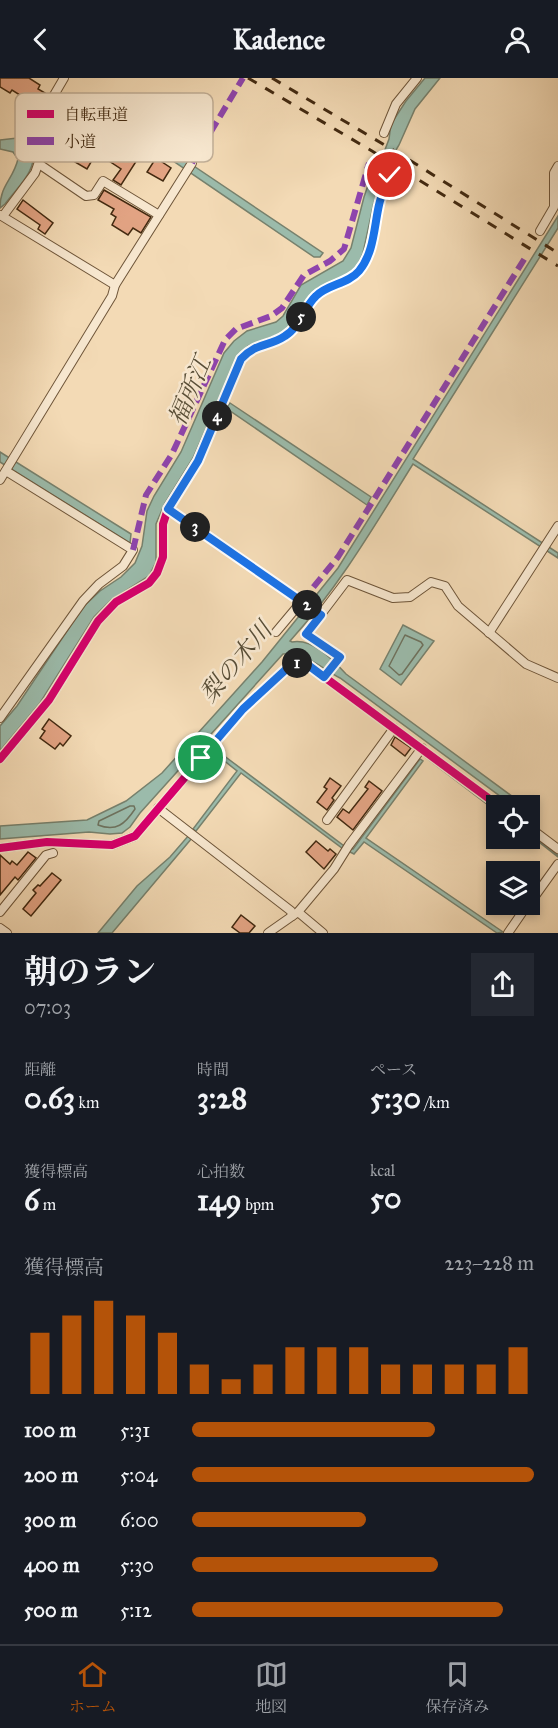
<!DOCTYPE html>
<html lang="ja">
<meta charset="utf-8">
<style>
:root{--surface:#171b24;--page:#242831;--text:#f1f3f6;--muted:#9ea1a6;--line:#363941;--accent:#b45309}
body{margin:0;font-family:"IM FELL Great Primer","Noto Serif JP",serif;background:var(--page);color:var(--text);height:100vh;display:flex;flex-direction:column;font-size:22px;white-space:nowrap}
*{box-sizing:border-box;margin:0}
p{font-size:20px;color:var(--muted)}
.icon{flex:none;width:33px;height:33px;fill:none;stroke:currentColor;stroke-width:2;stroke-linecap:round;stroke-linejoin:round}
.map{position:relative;height:855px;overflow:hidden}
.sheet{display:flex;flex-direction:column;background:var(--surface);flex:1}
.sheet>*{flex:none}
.tools{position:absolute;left:486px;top:717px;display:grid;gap:12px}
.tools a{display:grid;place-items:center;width:54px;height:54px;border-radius:0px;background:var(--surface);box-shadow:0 3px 9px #0003;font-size:30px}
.pin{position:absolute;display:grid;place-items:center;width:51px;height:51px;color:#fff;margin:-26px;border:3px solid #fff;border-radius:50%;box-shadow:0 2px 6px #0007}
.km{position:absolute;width:30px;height:30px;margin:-15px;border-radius:50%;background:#222;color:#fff;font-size:16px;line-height:30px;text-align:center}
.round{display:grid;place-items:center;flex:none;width:63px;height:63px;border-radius:0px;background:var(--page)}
.headline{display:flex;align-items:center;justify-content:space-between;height:102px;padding:0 24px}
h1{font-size:33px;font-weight:700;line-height:45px}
.figures{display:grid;grid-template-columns:repeat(3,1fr);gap:9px;height:102px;padding:6px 24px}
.figures div{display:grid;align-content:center}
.figures b{font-size:30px;font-weight:700}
.figures small{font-size:16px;font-weight:400}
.figures p{font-size:16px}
.chart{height:168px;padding:12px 24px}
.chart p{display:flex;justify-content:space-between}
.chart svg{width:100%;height:108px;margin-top:6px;stroke:var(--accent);stroke-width:6}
ul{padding:0 24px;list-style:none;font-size:20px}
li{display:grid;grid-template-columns:96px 72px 1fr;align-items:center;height:45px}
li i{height:15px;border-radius:8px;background:var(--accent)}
header{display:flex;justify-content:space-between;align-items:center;height:78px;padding:0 24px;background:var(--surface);font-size:27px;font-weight:700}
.menu{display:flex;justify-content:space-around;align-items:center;height:84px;border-top:2px solid var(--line);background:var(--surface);font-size:16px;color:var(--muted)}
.menu a{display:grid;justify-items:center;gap:3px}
.menu .current{color:var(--accent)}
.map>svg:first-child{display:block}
</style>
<header><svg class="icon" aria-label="back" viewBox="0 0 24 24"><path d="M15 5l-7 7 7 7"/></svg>Kadence<svg class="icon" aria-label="person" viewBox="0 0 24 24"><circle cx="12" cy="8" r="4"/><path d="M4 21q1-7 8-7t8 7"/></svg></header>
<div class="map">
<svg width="558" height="855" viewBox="0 0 558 855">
<rect width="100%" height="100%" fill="#f3dab5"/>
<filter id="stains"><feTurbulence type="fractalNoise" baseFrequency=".00333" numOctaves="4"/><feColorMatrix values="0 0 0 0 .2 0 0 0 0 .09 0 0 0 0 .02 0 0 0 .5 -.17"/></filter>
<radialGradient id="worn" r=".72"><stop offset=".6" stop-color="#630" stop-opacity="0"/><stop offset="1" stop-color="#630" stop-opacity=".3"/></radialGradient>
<!-- water -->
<g fill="#9bbbab" stroke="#77816d" stroke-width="1.5">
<path d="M425,0h15l-25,31 -16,36 -13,22v7l-12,28 -11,51 -6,14 -12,10 -27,11 -11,11 -22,33 -37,14 -10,10 -45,102 -28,45 -9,21v38l-7,14 -38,24 -17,17 -54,86 -40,48v-25l17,-20 66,-99 17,-16 21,-14 14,-14 7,-17 5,-35 7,-15 27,-44 43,-99 10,-12 13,-10 29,-9 7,-6 18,-31 42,-24 8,-13 13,-51 9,-26 7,-8 9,-24 2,-15 15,-23z"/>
<path d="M115,35l208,140 -3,4h-6l-185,-126 -15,-3 -21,11 -8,-2 -40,10 -2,-6 -9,4c2,28 -13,38 -29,59l-5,4c0,-23 13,-28 18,-49l-5,-7 -13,-3v-9l26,-3 5,4 10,-4 3,-6c26,-3 48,-8 71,-18z"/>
<path d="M558,138v12l-145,231 145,94v5l-145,-94c-38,61 -74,123 -123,177l2,1c21,-4 41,18 54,32l178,131h-12l-172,-127c-19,-10 -34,-26 -57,-24l-143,159 -10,14 -8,6 -12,1 -21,-2 -89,7v-13l87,-6 39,-19 36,-28 100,-111 76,-94z"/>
<path d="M230,325l141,94 -4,8 -141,-97z"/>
<path d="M0,374l131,82 -1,9 -130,-81z"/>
<path d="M403,547l31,16 -33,44 -21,-16z"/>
<path d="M219,674l124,93 10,4 67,-90 3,2 -57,77 137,94 -6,1 -133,-91 -10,12 -12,-6 -101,-75 -45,58 -3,-2 44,-58 -20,-16z"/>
<path d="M189,757l3,3 -80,95h-14l39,-47 33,-29z"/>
</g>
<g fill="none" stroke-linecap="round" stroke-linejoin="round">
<!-- shore -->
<g stroke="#6e725e" stroke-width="1.5">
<path d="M405,557l16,7 2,3 -21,29 -3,1 -10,-9z"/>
<path d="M130,728h4l1,3c-10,15 -19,23 -37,16l1,-4z"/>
</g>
<!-- stream -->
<g stroke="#77816d" stroke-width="3">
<path d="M425,678l71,54"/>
<path d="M530,756l28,22"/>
</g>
</g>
<!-- building -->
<g fill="#e3a484" stroke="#422910" stroke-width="1.5">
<path d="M0,0h29l11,7 -2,4 7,4 -13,21 3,2 -4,7 -13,-8 10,-15 -16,-10 -2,3 -10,-6z"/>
<path d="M70,65l24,14 -7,12 -24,-14z"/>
<path d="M114,68l23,14 -16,25 -8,-5 8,-11 -15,-10z"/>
<path d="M156,80l15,10 -8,13 -16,-9z"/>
<path d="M104,112l47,27 -10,16 -8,-5 -5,7 -16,-10 4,-8 -5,-3 3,-5 -16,-9z"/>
<path d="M23,122l30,23 -8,11 -7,-5 2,-4 -23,-16z"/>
<path d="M49,641l22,17 -8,10 -3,-3 -5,6 -15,-11 5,-7 -3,-2z"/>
<path d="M395,659l16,11 -6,8 -14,-11z"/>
<path d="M330,700l11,8 -9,12 2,2 -7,10 -10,-8 10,-13 -3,-2z"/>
<path d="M369,703l13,10 -29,39 -16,-13 6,-8 6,4 19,-24 -3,-2z"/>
<path d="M316,763l12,10 2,-2 6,5 -12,15 -18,-17z"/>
<path d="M28,774l8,6 -18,22 -3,-3 -15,18v-40l10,9 2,-3 5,4z"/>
<path d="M52,795l9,7 -30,36 -8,-7 13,-16 -3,-3 5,-5 2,1z"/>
<path d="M241,837l14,11 -6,7h-9l-8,-6z"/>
</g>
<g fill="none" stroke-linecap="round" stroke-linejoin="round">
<defs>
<g id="minor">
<path d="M384,55l12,-29 21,-26"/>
<path d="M39,86l47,32 8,-1 9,-14 56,34"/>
<path d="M0,137l115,70"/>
<path d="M3,138l32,-43 5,-14 -4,-22v-11l28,-48"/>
<path d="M540,153l14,-24v-34l4,-7"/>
<path d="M0,402l112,-184 3,-11 77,-122"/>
<path d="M168,431l153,106"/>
<path d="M276,554l26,-31"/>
<path d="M489,555l69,-107"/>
<path d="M324,599l16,-20 -34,-23 41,-54 46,18 17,-1 21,-15 14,4 13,20 68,58 32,14"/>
<path d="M0,640l83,-117 16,-17 24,-18 10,-16 -127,-79"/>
<path d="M0,681l49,-59 49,-79 18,-19 33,-19 8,-10 6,-16v-33l5,-15 30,-48 43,-102c16,-17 28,-12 44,-23 15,-9 19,-29 31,-40 12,-12 32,-12 43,-25 15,-18 15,-44 20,-66 2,-10 7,-20 11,-30"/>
<path d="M158,730l133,103 1,5"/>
<path d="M327,742l67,-92"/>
<path d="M530,750l28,21"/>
<path d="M0,770l47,-6 65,3 23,-9 108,-127 51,-47 14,3 191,141"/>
<path d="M530,825l28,-39"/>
<path d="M0,834l46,-57 7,-2"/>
<path d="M298,834l25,21"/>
<path d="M0,850l7,5"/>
<path d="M268,855l30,-21 36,-43 15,-24 73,-97"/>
<path d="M508,855l20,-29"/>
</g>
</defs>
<!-- minor casing -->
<use href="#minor" stroke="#6e5539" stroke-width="10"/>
<!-- minor -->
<use href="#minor" stroke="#f7e7cf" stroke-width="8"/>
<!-- rail -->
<g stroke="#422910" stroke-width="3" stroke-dasharray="10 10" stroke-linecap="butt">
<path d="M248,0l124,73 186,115"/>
<path d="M272,0l131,78 155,97"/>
</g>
<!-- quiet -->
<g stroke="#8e44ad" stroke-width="6" stroke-dasharray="12 6" stroke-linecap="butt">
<path d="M192,85l51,-85"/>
<path d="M133,472l13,-55 26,-41 53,-114 11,-11 35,-13 11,-8 22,-33 26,-14 14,-12 25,-86"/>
<path d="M302,523l36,-44 187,-299"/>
</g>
<defs>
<g id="cycleway">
<path d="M0,681l49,-59 49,-79 18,-19 33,-19 8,-10 6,-16v-33l5,-15 30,-48 43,-102c16,-17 28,-12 44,-23 15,-9 19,-29 31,-40 12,-12 32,-12 43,-25 15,-18 15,-44 20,-66 2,-10 7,-20 11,-30"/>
<path d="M0,770l47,-6 65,3 23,-9 108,-127 51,-47 14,3 191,141"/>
</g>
</defs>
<!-- cycleway casing -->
<use href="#cycleway" stroke="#f7e7cf" stroke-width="11"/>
<!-- cycleway -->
<use href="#cycleway" stroke="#d6006c" stroke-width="8"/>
</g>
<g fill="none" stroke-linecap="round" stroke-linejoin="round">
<defs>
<path id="route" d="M201,680l42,-49 51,-47 14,3 16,12 16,-20 -34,-23 15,-19 -153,-106 30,-48 43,-102c16,-17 28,-12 44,-23 15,-9 19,-29 31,-40 12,-12 32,-12 43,-25 15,-18 15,-44 20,-66 2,-10 7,-20 11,-30"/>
</defs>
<!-- route casing -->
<use href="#route" stroke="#fff" stroke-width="12"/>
<!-- route -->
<use href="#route" stroke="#1a73e8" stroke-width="8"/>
</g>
<g text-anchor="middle" stroke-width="5" stroke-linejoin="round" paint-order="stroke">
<!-- water labels -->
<g font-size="24" font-style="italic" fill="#584e37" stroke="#f7e7cf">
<text transform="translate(190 313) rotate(-67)" y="8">福所江</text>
<text transform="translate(236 584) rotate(-50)" y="8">梨の木川</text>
</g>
</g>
<!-- legend -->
<rect x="15" y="15" width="198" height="69" rx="9" fill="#f7e7cf" stroke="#c1ae96" stroke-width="1.5"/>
<rect x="27" y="32" width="27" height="8" fill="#d6006c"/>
<rect x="27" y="59" width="27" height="8" fill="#8e44ad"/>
<g font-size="16" fill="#422910">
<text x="64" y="42">自転車道</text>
<text x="64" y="69">小道</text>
</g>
<rect width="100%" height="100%" filter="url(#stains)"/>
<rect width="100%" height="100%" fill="url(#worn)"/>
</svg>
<div class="tools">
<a><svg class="icon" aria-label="locate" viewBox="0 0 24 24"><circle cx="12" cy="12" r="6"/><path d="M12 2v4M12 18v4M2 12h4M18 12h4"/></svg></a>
<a><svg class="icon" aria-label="layers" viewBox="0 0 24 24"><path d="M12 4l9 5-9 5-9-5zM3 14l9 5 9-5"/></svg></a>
</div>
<div class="pin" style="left:201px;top:680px;background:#1e9e55"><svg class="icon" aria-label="arrive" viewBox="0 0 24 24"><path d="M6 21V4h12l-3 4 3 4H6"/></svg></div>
<div class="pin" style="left:390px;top:97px;background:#d93025"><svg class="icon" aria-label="check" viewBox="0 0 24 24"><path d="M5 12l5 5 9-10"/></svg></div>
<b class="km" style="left:297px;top:585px">1</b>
<b class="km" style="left:307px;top:527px">2</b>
<b class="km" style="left:195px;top:449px">3</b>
<b class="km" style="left:217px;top:338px">4</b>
<b class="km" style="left:301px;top:239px">5</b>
</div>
<section class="sheet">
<div class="headline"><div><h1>朝のラン</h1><p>07:03</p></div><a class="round"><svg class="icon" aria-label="share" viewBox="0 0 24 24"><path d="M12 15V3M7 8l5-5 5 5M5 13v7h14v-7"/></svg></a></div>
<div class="figures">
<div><p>距離</p><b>0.63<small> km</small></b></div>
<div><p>時間</p><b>3:28</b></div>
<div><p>ペース</p><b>5:30<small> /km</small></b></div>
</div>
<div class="figures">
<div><p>獲得標高</p><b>6<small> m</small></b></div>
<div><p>心拍数</p><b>149<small> bpm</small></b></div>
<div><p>kcal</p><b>50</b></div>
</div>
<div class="chart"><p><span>獲得標高</span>223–228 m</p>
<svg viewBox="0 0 160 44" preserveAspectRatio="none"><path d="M5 44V19M15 44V12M25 44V6M35 44V12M45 44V19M55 44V32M65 44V38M75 44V32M85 44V25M95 44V25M105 44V25M115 44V32M125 44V32M135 44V32M145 44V32M155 44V25"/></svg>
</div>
<ul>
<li><b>100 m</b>5:31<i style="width:71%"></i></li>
<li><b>200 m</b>5:04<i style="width:100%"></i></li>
<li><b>300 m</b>6:00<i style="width:51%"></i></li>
<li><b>400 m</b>5:30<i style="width:72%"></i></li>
<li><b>500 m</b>5:12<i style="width:91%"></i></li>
</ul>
</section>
<nav class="menu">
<a class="current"><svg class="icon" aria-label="home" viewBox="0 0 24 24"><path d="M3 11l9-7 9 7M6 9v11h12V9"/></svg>ホーム</a>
<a><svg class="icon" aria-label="map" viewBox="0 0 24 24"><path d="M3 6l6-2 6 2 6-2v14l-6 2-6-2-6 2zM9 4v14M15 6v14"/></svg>地図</a>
<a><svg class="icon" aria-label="saved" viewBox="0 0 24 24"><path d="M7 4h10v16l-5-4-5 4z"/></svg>保存済み</a>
</nav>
